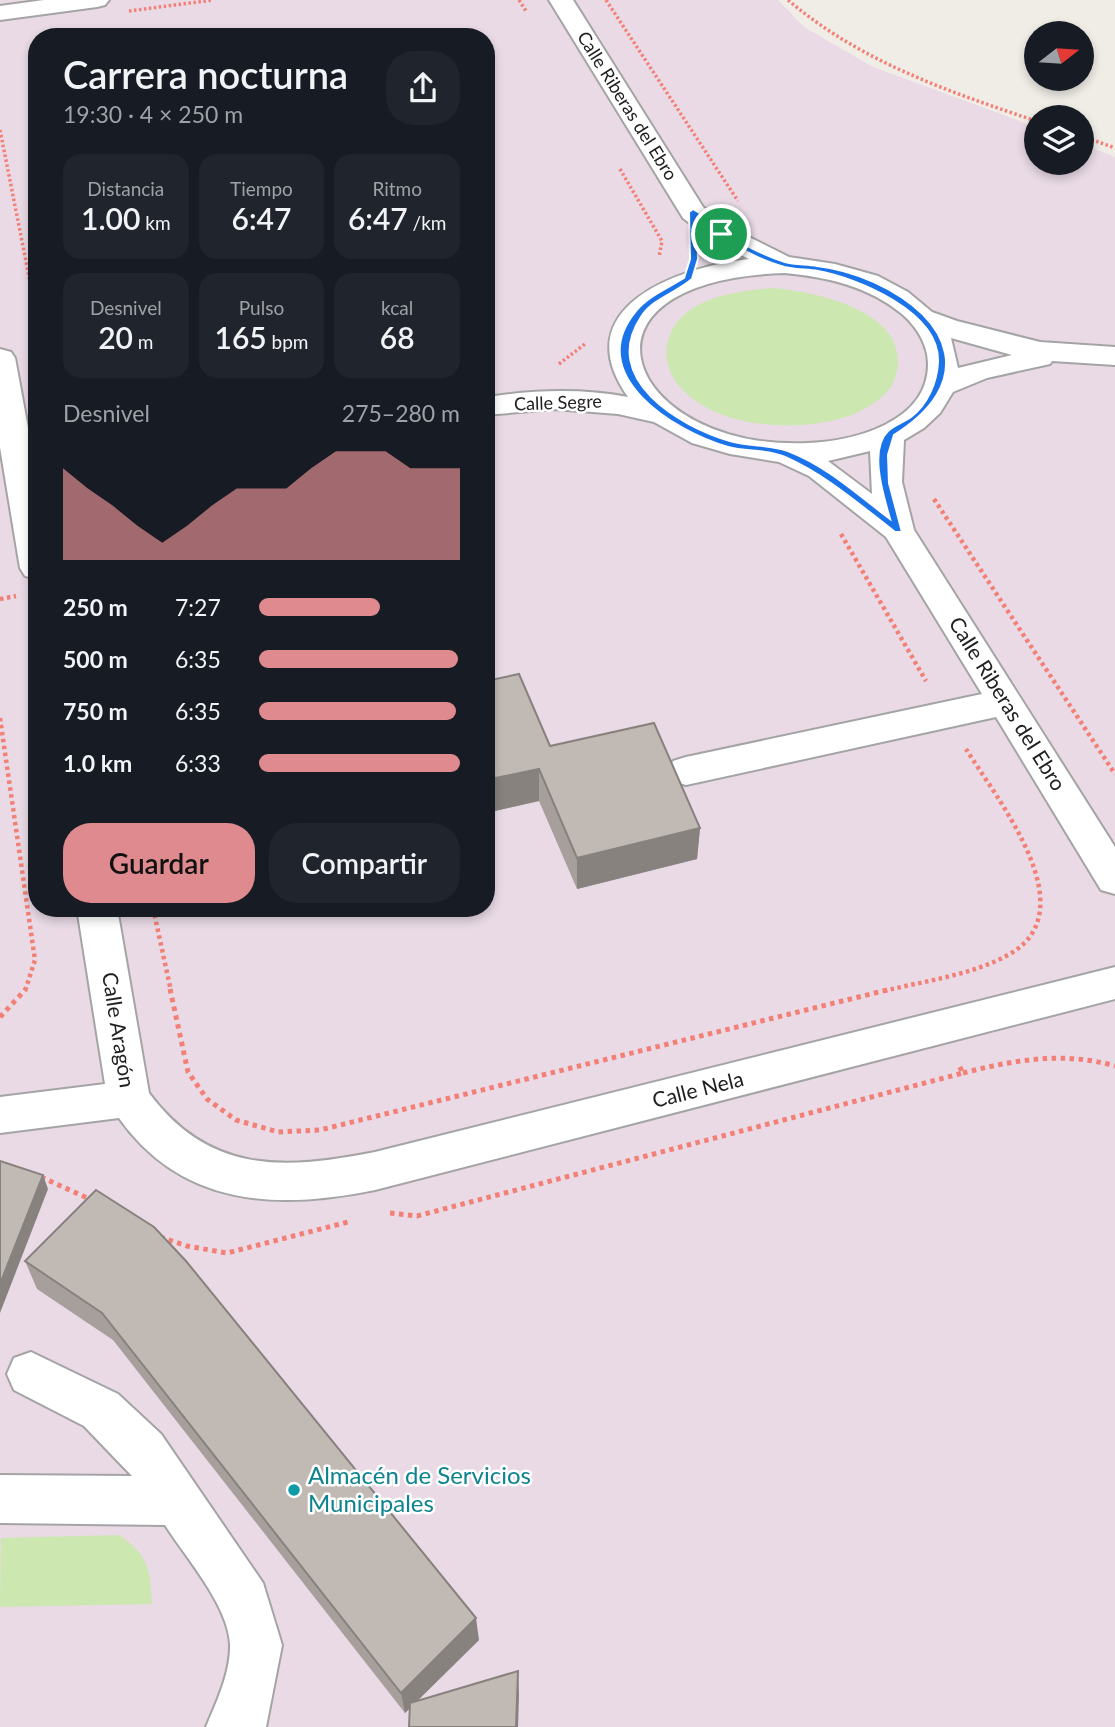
<!DOCTYPE html>
<html lang="es">
<meta charset="utf-8">
<style>
:root{--surface:#171b24;--page:#20242c;--text:#f1f3f6;--muted:#9ea1a6;--accent:#de8a8e}
body{margin:0;font-family:Lato,sans-serif;background:var(--page);color:var(--text);height:100vh;display:flex;flex-direction:column;font-size:26px;white-space:nowrap}
*{box-sizing:border-box;margin:0}
p{font-size:23px;color:var(--muted)}
.icon{flex:none;width:38px;height:38px;fill:none;stroke:currentColor;stroke-width:2;stroke-linecap:round;stroke-linejoin:round}
.map{position:relative;flex:1;overflow:hidden}
.drawer{position:absolute;left:28px;top:28px;width:467px;height:889px;display:flex;flex-direction:column;background:var(--surface);border-radius:28px;box-shadow:0 4px 10px #0003}
.drawer>*{flex:none}
.needle{width:46px;rotate:73deg}
.controls{position:absolute;left:1024px;top:21px;display:grid;gap:14px}
.controls a{display:grid;place-items:center;width:70px;height:70px;border-radius:50%;background:var(--surface);box-shadow:0 4px 10px #0003;font-size:35px}
.pin{position:absolute;display:grid;place-items:center;width:60px;height:60px;color:#fff;margin:-30px;border:4px solid #fff;border-radius:50%;box-shadow:0 2px 7px #0007}
.round{display:grid;place-items:center;flex:none;width:74px;height:74px;border-radius:28px;background:var(--page)}
.headline{display:flex;align-items:center;justify-content:space-between;height:119px;padding:0 35px}
h1{font-size:38px;font-weight:600;line-height:52px}
.figures{display:grid;grid-template-columns:repeat(3,1fr);gap:10px;height:119px;padding:7px 35px}
.figures div{display:grid;align-content:center;border-radius:18px;background:var(--page);text-align:center}
.figures b{font-size:30px;font-weight:600}
.figures small{font-size:19px;font-weight:400}
.figures p{font-size:19px}
.chart{height:196px;padding:14px 35px}
.chart p{display:flex;justify-content:space-between}
.chart svg{width:100%;height:126px;margin-top:7px;fill:var(--accent);opacity:.7}
.cta{display:flex;gap:14px;margin-top:auto;padding:14px 35px}
.cta a{flex:1;height:80px;border-radius:28px;background:var(--accent);color:#111;font-size:28px;font-weight:600;line-height:80px;text-align:center}
.cta a+a{background:var(--page);color:var(--text)}
ul{padding:0 35px;list-style:none;font-size:23px}
li{display:grid;grid-template-columns:112px 84px 1fr;align-items:center;height:52px}
li i{height:18px;border-radius:9px;background:var(--accent)}
.map>svg:first-child{display:block}
</style>
<div class="map">
<svg width="1115" height="1727" viewBox="0 0 1115 1727">
<rect width="100%" height="100%" fill="#f0ede7"/>
<!-- industrial -->
<path fill="#e9dae6" fill-rule="evenodd" d="M0,0h778l26,27 69,40 163,60v36h46v-19l33,13v1570h-1115zM37,37h449v871h-449z"/>
<!-- grass -->
<g fill="#cde7b0">
<path d="M774,288c43,4 139,24 122,87 -6,23 -35,38 -57,44 -50,13 -128,9 -163,-37 -7,-10 -11,-23 -9,-35 7,-48 67,-56 107,-59z"/>
<path d="M119,1535c30,21 31,33 33,69l-152,3 1,-69z"/>
</g>
<g fill="none" stroke-linecap="round" stroke-linejoin="round">
<defs>
<g id="minor">
<path d="M44,0h65l-4,5 -8,2 -97,13v-14z"/>
<path d="M549,0h24l130,207 28,21 58,29 46,7 43,12 30,16 24,20 25,9 83,21 75,5v18l-63,-4 -2,3 -63,14 -34,14 -13,21 -16,15 -20,12 -2,42 12,48 201,317v47l-14,-4 -105,-173 -310,68 -13,-4 -5,-10 5,-10 13,-4 296,-63 -96,-157 -77,-61 -30,-14 -49,-8 -38,-11 -38,-21 -36,-8 -64,-5 -68,6v-18c48,-7 95,-9 142,0 -64,-90 51,-130 121,-138l-38,-19 -28,-22zM784,273c43,4 84,13 118,41 15,13 26,31 26,50 0,58 -73,77 -120,79 -180,8 -254,-162 -24,-170zM951,338l61,17 -54,13zM870,451l2,43 -44,-33z"/>
<path d="M0,349l11,3 4,6 22,118v103l-12,-3 -5,-8 -20,-121z"/>
<path d="M77,908h40l32,185c60,81 135,77 226,59l740,-185v32l-740,191c-98,20 -193,17 -256,-72l-119,15v-36l105,-13z"/>
<path d="M31,1352l87,42 43,40 102,149 19,62 -16,82h-60c10,-24 25,-55 24,-83 -2,-39 -44,-86 -65,-119l-165,-2v-48l132,1 -48,-50 -70,-36 -7,-16 7,-16z"/>
</g>
</defs>
<!-- minor casing -->
<use href="#minor" stroke="#a4a4a4" stroke-width="4"/>
<!-- path-far2 -->
<g stroke="#f38076" stroke-width="3.5" stroke-dasharray="2.5 2.5" stroke-linecap="butt">
<path d="M519,0l7,11"/>
<path d="M606,0l132,201"/>
<path d="M788,0c73,62 159,91 248,121"/>
<path d="M129,11l84,-11"/>
<path d="M0,130l37,187"/>
<path d="M1082,136l33,12"/>
<path d="M620,169l42,72 -3,16"/>
<path d="M559,364l26,-20"/>
</g>
<!-- path-far1 -->
<g stroke="#f38076" stroke-width="4.5" stroke-dasharray="3.5 3.5" stroke-linecap="butt">
<path d="M934,499l181,275"/>
<path d="M841,534l85,147"/>
<path d="M0,599l16,-3"/>
<path d="M0,718l35,242 -10,31"/>
<path d="M153,908l18,83"/>
<path d="M884,991c40,-10 88,-16 124,-36 81,-44 -12,-157 -42,-206"/>
</g>
<!-- path -->
<g stroke="#f38076" stroke-width="5" stroke-dasharray="4.5 4.5" stroke-linecap="butt">
<path d="M170,989l18,83 19,27 29,21 42,12 42,-2 571,-141"/>
<path d="M0,1017l26,-28"/>
<path d="M963,1073c51,-13 100,-22 152,-7"/>
<path d="M41,1177l53,24"/>
<path d="M390,1213l27,3 546,-143 -5,-9"/>
<path d="M160,1237l27,9 40,7 121,-31"/>
</g>
<!-- minor -->
<use href="#minor" fill="#fff" fill-rule="evenodd"/>
</g>
<!-- wall -->
<g fill="#a69f9b">
<path d="M486,681l64,65 150,82 -3,31 -120,30 -38,-88 -53,12z"/>
<path d="M96,1190l383,450 -62,61 102,-6 -109,13 -5,5 -292,-373 -76,-51 -12,-28z"/>
</g>
<!-- shaded-wall -->
<g fill="#87827e">
<path d="M539,769v32l-53,12v-33z"/>
<path d="M700,828l-3,31 -120,30v-31z"/>
<path d="M43,1175l5,14 -48,124v-29z"/>
<path d="M476,1618l3,22 -74,73 -4,-20z"/>
<path d="M518,1671l1,24 -1,32h-2z"/>
</g>
<!-- building -->
<g fill="#c1b9b4" stroke="#87827e" stroke-width="2">
<path d="M519,674l31,72 104,-23 46,105 -123,30 -38,-89 -53,11v-99z"/>
<path d="M0,1161l43,14 -43,109z"/>
<path d="M96,1190l58,37 32,34 290,357 -75,75 -299,-380 -77,-52z"/>
<path d="M518,1671l-2,56h-107l1,-24z"/>
</g>
<!-- route -->
<path fill="#1a73e8" stroke="#fff" stroke-width="2" fill-rule="evenodd" d="M693,209c11,5 20,16 30,23 16,11 43,24 62,30 10,3 22,2 32,4 18,2 41,9 57,16 81,37 102,102 20,153l-6,20 1,28 13,49h-7c-35,-27 -69,-57 -110,-75 -17,-8 -39,-5 -57,-10 -53,-15 -146,-72 -92,-136 12,-15 32,-23 48,-33l6,-19 -1,-47zM697,219c24,19 54,38 84,47 11,4 25,3 37,5 39,7 122,41 120,91 -1,20 -10,42 -27,55 -7,5 -17,8 -23,14 -20,19 -4,66 2,88 -33,-25 -63,-53 -102,-68 -18,-7 -39,-4 -58,-10 -51,-15 -130,-62 -89,-124 11,-18 35,-24 51,-38l6,-20z"/>
<!-- markers -->
<circle fill="#0f9aa8" stroke="#fff" stroke-width="2.5" cx="294" cy="1490" r="7"/>
<g text-anchor="middle" stroke-width="5" stroke-linejoin="round" paint-order="stroke">
<!-- far-street labels -->
<g font-size="18" fill="#202020" stroke="#fff">
<text transform="translate(627 106) rotate(58)" y="6">Calle Riberas del Ebro</text>
<text transform="translate(558 403) rotate(-2)" y="6">Calle Segre</text>
</g>
<!-- street labels -->
<g font-size="21" fill="#202020" stroke="#fff">
<text transform="translate(1007 704) rotate(58)" y="7">Calle Riberas del Ebro</text>
<text transform="translate(118 1030) rotate(81)" y="7">Calle Aragón</text>
<text transform="translate(698 1090) rotate(-14)" y="7">Calle Nela</text>
</g>
<!-- near-culture labels -->
<g font-size="24" fill="#0d838f" stroke="#fff" text-anchor="start">
<text x="308" y="1484">Almacén de Servicios<tspan x="308" dy="28">Municipales</tspan></text>
</g>
</g>
</svg>
<div class="controls">
<a><svg class="needle" viewBox="-14 -14 28 28"><path d="M0-13l5 13h-10z" fill="#e53935"/><path d="M0 13l5-13h-10z" fill="#9ea1a6"/></svg></a>
<a><svg class="icon" aria-label="layers" viewBox="0 0 24 24"><path d="M12 4l9 5-9 5-9-5zM3 14l9 5 9-5"/></svg></a>
</div>
<div class="pin" style="left:721px;top:234px;background:#1e9e55"><svg class="icon" aria-label="arrive" viewBox="0 0 24 24"><path d="M6 21V4h12l-3 4 3 4H6"/></svg></div>
<section class="drawer">
<div class="headline"><div><h1>Carrera nocturna</h1><p>19:30 · 4 × 250 m</p></div><a class="round"><svg class="icon" aria-label="share" viewBox="0 0 24 24"><path d="M12 15V3M7 8l5-5 5 5M5 13v7h14v-7"/></svg></a></div>
<div class="figures">
<div><p>Distancia</p><b>1.00<small> km</small></b></div>
<div><p>Tiempo</p><b>6:47</b></div>
<div><p>Ritmo</p><b>6:47<small> /km</small></b></div>
</div>
<div class="figures">
<div><p>Desnivel</p><b>20<small> m</small></b></div>
<div><p>Pulso</p><b>165<small> bpm</small></b></div>
<div><p>kcal</p><b>68</b></div>
</div>
<div class="chart"><p><span>Desnivel</span>275–280 m</p>
<svg viewBox="0 0 160 44" preserveAspectRatio="none"><path d="M0 44V12L10 19L20 25L30 32L40 38L50 32L60 25L70 19L80 19L90 19L100 12L110 6L120 6L130 6L140 12L150 12L160 12V44z"/></svg>
</div>
<ul>
<li><b>250 m</b>7:27<i style="width:60%"></i></li>
<li><b>500 m</b>6:35<i style="width:99%"></i></li>
<li><b>750 m</b>6:35<i style="width:98%"></i></li>
<li><b>1.0 km</b>6:33<i style="width:100%"></i></li>
</ul>
<div class="cta"><a>Guardar</a><a>Compartir</a></div>
</section>
</div>
